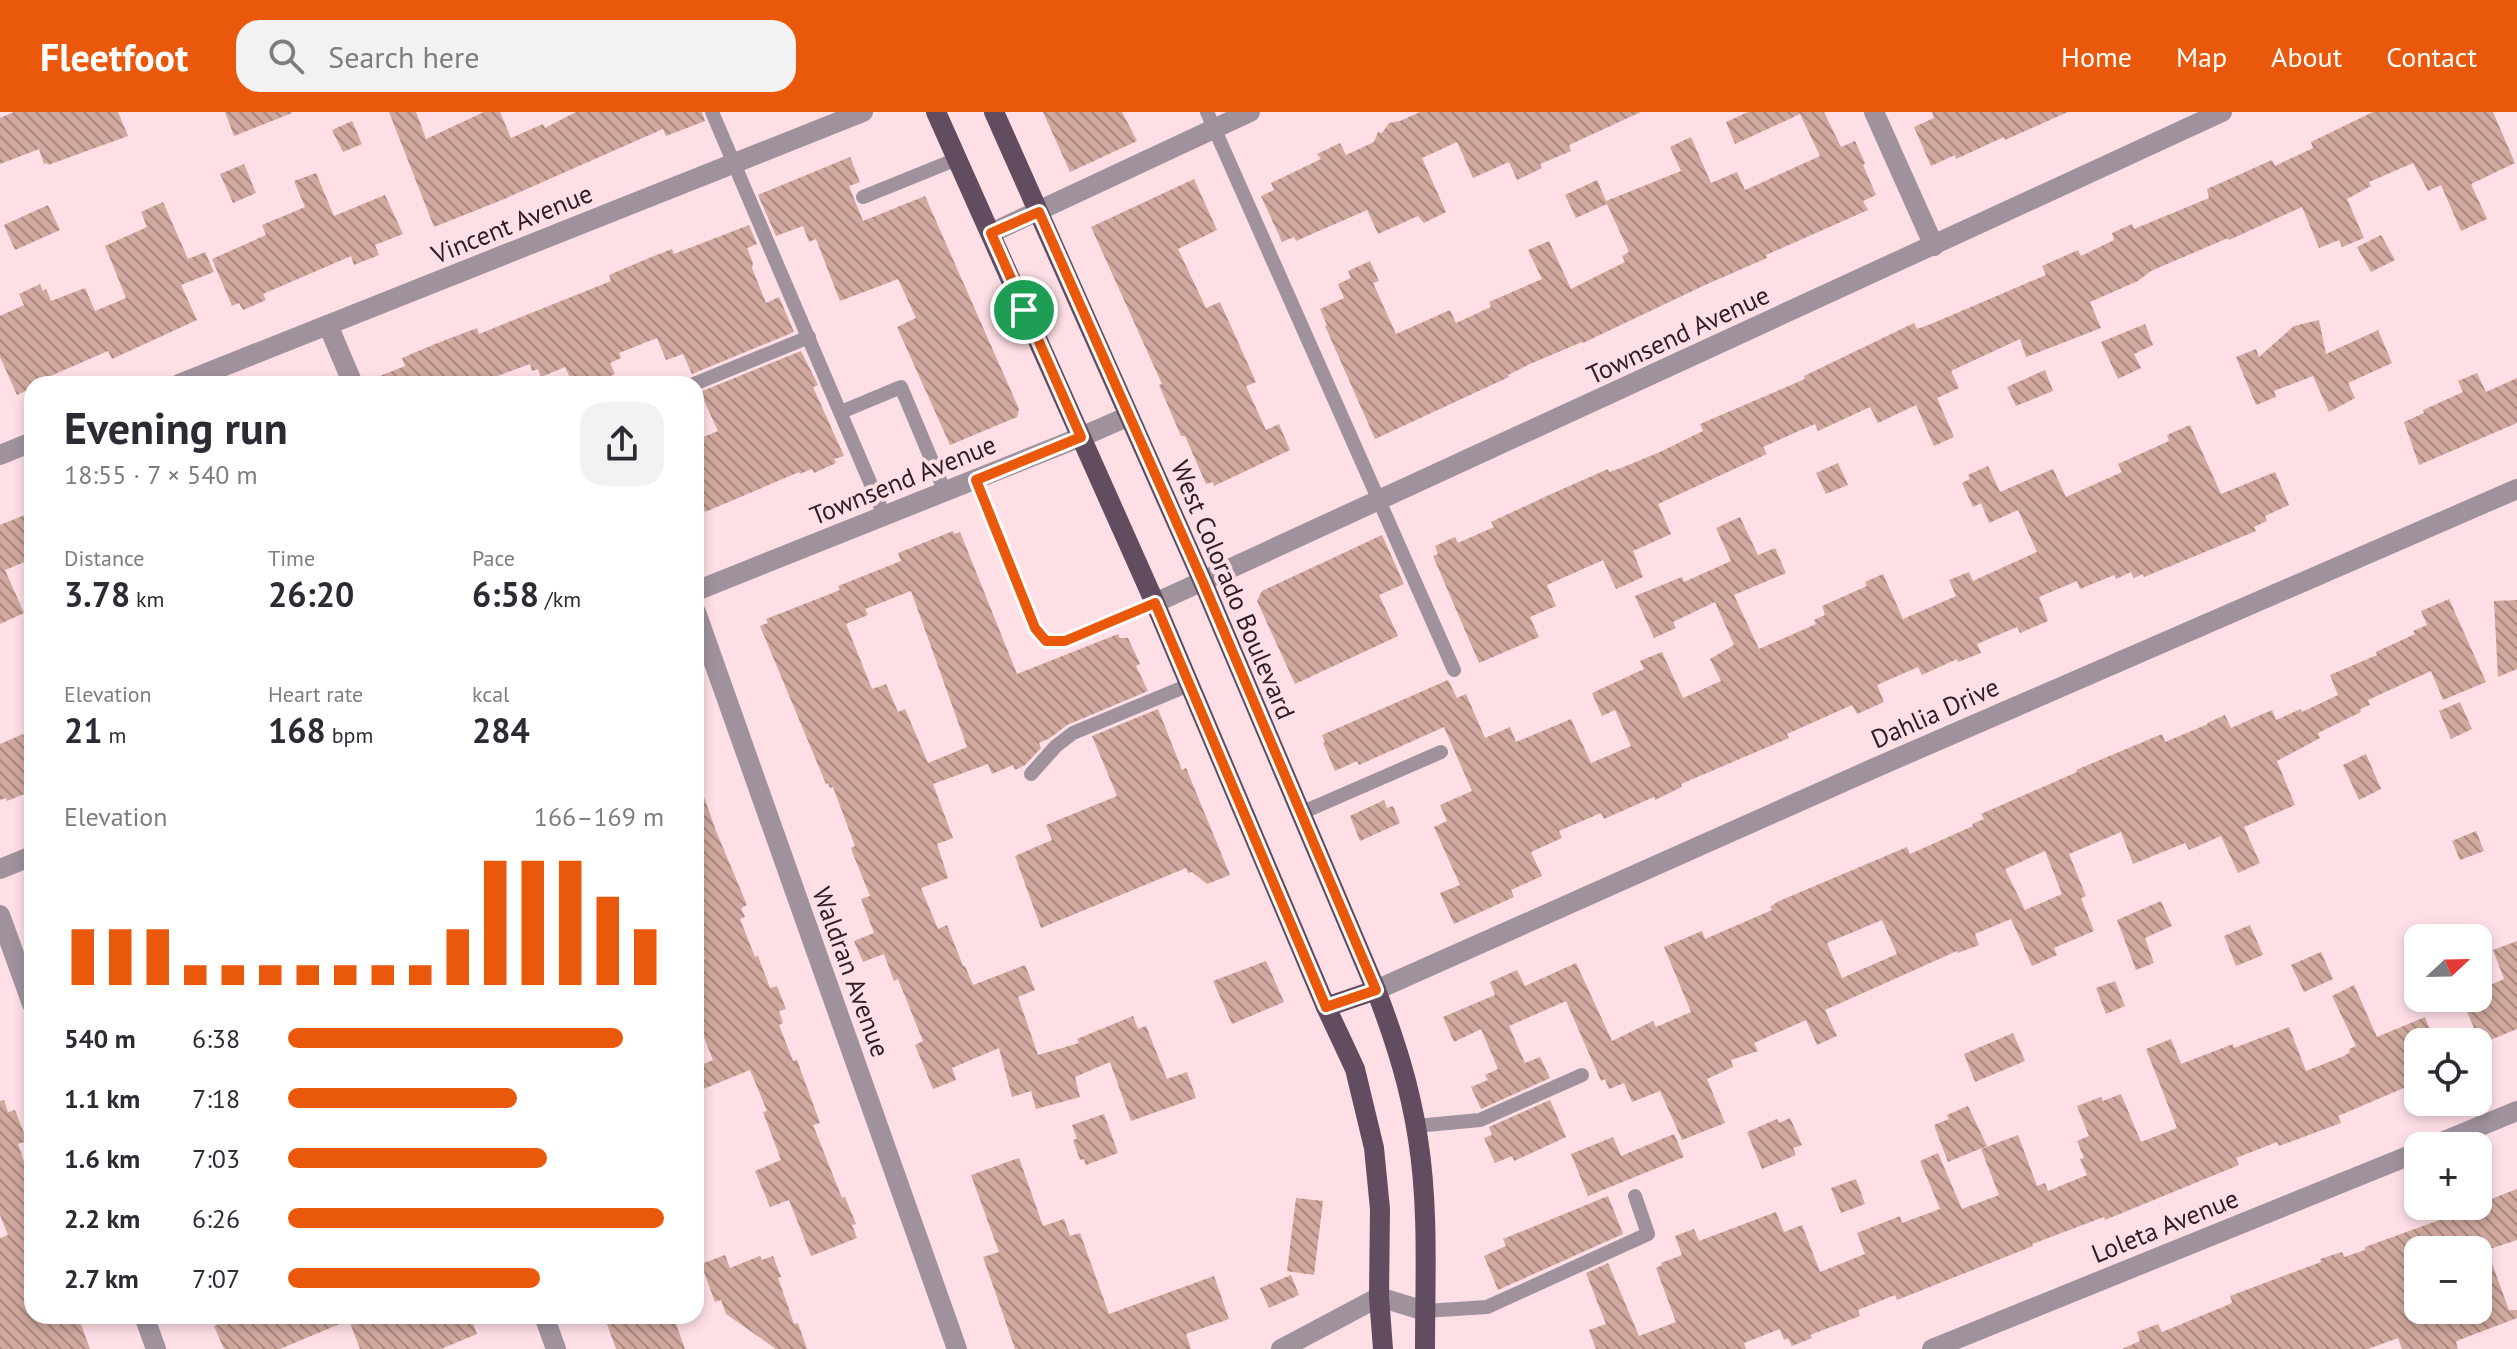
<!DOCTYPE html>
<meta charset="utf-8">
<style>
:root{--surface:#fff;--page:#f2f2f3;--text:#2b2b33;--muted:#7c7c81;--accent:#ea580c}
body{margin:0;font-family:"PT Sans",sans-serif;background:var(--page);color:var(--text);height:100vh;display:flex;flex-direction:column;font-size:30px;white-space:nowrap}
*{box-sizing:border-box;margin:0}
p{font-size:26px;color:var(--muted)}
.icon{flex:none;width:44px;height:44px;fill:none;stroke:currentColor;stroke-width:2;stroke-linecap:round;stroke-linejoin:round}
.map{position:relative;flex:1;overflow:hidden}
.drawer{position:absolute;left:24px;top:264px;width:680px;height:948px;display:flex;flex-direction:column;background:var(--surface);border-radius:24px;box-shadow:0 4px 12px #0003}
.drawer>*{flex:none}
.needle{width:52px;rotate:68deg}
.tools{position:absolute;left:2404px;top:812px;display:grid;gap:16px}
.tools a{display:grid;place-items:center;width:88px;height:88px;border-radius:16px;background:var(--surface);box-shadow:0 4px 12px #0003;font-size:40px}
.pin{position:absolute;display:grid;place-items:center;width:68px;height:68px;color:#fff;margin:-34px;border:4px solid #fff;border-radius:50%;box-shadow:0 2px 8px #0007}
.round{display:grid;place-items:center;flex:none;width:84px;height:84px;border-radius:24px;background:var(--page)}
.overview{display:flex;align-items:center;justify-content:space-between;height:136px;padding:0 40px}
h1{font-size:44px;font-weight:700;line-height:60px}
.stats{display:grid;grid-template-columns:repeat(3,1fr);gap:12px;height:136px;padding:8px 40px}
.stats div{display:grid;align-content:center}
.stats b{font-size:34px;font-weight:700}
.stats small{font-size:22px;font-weight:400}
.stats p{font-size:22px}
.chart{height:224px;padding:16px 40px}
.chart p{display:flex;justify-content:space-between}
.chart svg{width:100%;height:144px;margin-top:8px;stroke:var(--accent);stroke-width:6}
ul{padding:0 40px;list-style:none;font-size:26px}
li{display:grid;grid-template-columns:128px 96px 1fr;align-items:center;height:60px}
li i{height:20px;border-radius:10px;background:var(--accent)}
header{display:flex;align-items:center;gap:48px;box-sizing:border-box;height:112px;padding:0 40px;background:var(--accent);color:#fff}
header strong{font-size:38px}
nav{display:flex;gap:44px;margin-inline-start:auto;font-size:28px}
.search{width:560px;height:72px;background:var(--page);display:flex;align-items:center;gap:20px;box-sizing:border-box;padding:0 28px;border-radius:24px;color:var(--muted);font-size:30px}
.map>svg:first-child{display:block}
</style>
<header>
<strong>Fleetfoot</strong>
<div class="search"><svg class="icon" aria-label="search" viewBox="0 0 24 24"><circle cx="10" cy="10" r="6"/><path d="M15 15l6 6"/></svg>Search here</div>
<nav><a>Home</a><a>Map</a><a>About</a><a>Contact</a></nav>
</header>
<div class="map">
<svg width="2517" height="1237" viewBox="0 0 2517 1237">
<defs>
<pattern id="building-back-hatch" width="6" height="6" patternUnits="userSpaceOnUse" patternTransform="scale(2)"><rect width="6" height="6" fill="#d0a89e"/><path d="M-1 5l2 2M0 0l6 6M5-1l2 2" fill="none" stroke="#a98880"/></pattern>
</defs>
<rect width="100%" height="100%" fill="#fedfe5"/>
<!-- building -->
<g fill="url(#building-back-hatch)" fill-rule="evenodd">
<path d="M14,0h104l10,24 -80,29 -1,-2 -3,1 -5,-15 -39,15v-46z"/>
<path d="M225,0h66l1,1 -58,23z"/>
<path d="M389,0h27l10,27 58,-27h16l11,26 32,-14 2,4 31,-16h126l3,9 -39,15 -3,-7 -161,71 -68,27z"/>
<path d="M1043,0h79l15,29 -67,31z"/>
<path d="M1420,0h221l-72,33 2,6 -31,13 2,4 -25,12 -8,-18 -36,16 -16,-36 -35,16 24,54 -22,11 -6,-7 -40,18 -11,-24 -71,31 -2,-4 -12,5 -21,-46 13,-6 -3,-7 50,-24 -4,-5 23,-11 6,12 28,-13 4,-10 4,1 7,-10 11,-2z"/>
<path d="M1748,0h76l17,35 14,-6 10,22 -2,2 13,30 -13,6 5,9 -102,45 1,3 -62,27 -122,58 -1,-1 -52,22 -22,11 1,2 -134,62 -50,-113 2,-1 -7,-16 24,-11 -6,-14 13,-6 -3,-7 22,-10 9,20 -6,2 23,51 54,-24 6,13 35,-16 -2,-5 53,-23 -14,-29 21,-9 22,48 54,-27 -3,-6 7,-4 -22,-48 -31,14 -11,-23 32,-15 9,21 75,-30 -11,-24 21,-10 20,46 26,-11 8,18 75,-34 -20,-42 -65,30 -9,-22z"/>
<path d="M1932,0h136l-63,28 -1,-3 -48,22 -1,-4 -24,11 -17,-39 20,-9z"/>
<path d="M2373,0h120l22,51 -44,21 16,35 -26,12 -20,-46 -13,6 -15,-28 -44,19 2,4 -24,13 17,39 -22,9 -3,-7 -20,8 -17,-41 -73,33 -1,-2 -77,33 -13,10 -48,21 11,26 -75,29 -6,-18 -69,32 8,17 -22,10 17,39 -20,9 -18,-41 -38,18 -8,-16 -52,24 -3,-7 -52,23 4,7 -109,50 13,30 -38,17 10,26 -27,12 -13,-29 -56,25 9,21 -26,11 9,20 -60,26 -46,-107 5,-2 -3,-8 20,-9 3,6 36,-16 -3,-5 58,-27 59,-26 1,3 12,-4 39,-16 43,-21 -3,-7 105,-45 -1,-3 110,-53 3,6 14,-5 115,-49 -4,-9 36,-16 3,6 33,-16 -2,-7 20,-9 2,5 75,-31 -2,-9 65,-29 3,6 38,-18 -2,-6z"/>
<path d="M352,9l10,23 -19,8 -11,-22z"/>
<path d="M850,45l10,25 -11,4 14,35 62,-25 94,213 -2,8 -67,28 -53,-118 19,-9 -18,-39 -58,22 -24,-62 -7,3 -6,-16 -27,10 -18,-41z"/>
<path d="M244,52l12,29 -23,10 -13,-29z"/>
<path d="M316,61l18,43 51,-21 18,39 -28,11 4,10 -25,10 -3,-9 -88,38 3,6 -23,10 -4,-7 -7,3 -20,-47 54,-24 -4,-10 43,-18 -11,-26z"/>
<path d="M1194,67l23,51 -39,19 28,59 14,-6 36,80 -10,4 20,44 13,-6 11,26 -76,36 -1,-4 -7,2 -21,-48h-4l-22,-51 3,-1 -71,-157z"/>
<path d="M163,90l25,57 17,-7 9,20 -33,13 16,35 -85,39 -4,-8 -76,33v4l-15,7 -17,-38v-41l24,-11 -5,-11 21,-10 3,7 3,-2 5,12 34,-13 10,23 31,-13 -21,-52 42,-19 -6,-15z"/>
<path d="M48,93l12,25 -45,20 -11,-25z"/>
<path d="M749,113l8,19 -10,4 6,15 -1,5 14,35 13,-6 15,35 -102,42 -9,-20 -17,6 -9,-22 -38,15 2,5 -11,5 5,11 -24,10h-18l-8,-17 -24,10 -3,-8 -6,2 -2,-7 -41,15 2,5h-125l-1,-2 40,-16 -3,-8 33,-14 42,-16 2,6 132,-53 -2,-6 40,-17 23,-9 2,5z"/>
<path d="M2381,123l14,25 -24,12 -14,-25z"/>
<path d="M2319,208l7,34 52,-24 14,33 -44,20 7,15 -26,14 -16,-36 -39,15 2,6 -20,8 -20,-48 20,-8 3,8 35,-31z"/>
<path d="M2145,212l8,21 -19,9 7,14 -23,11 -17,-37z"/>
<path d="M801,239l17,34 -5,2 31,69 -10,3 2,4 -22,10 -2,-4 -12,5 -1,-2 -94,40 -9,-20v-28l8,-3 -8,-21 22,-9 -18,-39z"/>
<path d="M2045,258l8,21 -37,15 -9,-19z"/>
<path d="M2477,261l9,19 31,-14v45l-98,42 -15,-43 20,-9 -1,-3 40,-18 -5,-11z"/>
<path d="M2190,313l31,69 54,-22 14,33 -24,11 2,5 -13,6 2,4 -112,46 -1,-3 -9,4 -3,-6 -15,7 -2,-4 -34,14 -3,-8 -38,16 9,24 -28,12 -3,-6 -40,17 4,9 -23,9 -1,-3 -35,16 -4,-8 -41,18 7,17 -27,12 -5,-9 -65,29 2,4 -108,46 1,3 -27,13 -1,-3 -50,22 -3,-6 -42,18 3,7 -31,14 11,24 -31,14 3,7 -60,27 -14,-31 20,-8 -26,-58 13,-6 -7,-16 32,-14 -28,-64 -85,38 -2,-4 -22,10 -12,-28 2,-1 -3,-7 126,-55 9,18 9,-4 19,44 25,-11 6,15 55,-23 20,44 40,-17 -16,-36 -13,6 -10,-23 52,-24 -4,-8 22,-9 21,46 38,-17 -11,-22 24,-14 -19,-43 -42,20 3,6 -22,10 -19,-42 47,-19 2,5 47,-21 -15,-33 24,-11 18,38 17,-7 11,25 -52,22 25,54 57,-25 -2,-4 11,-5 -3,-9 45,-20 -2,-4 18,-8 20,45 53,-23 -7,-16 20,-8 4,9 64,-29 -19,-42 -29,13 -8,-20 -8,4 -11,-24 8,-4 -2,-4 20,-9 12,26 53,-23 13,28 56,-25 -4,-8 51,-23 -2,-6z"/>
<path d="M1838,351l10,22 -22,9 -10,-21z"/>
<path d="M32,400v47l-27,11 19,43 -24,11v-99z"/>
<path d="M953,419l1,3 6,-2 57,142 101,-40 2,4h8l12,26 -4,2 12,25 -81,34 -17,13 -11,5 2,5 -16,17 -10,5 -2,-5 -21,9 -4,-10 -55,20 20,54 -16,6 11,34 -27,10 17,41 9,-4 16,41h2l8,19 52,-20 10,25 -17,7 20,58 41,-12 -2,-4 56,-23 5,13 8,-3 21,53 20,-7 9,26 -65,23 -21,-59 -35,15 5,20 -44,12 -5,-18 -19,6 -13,-49 -47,20 4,12 -23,9 -18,-44 8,-4 -25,-62 -4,2 -10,-27 -21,8 -9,-21 20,-8 -13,-34 9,-3 -17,-42 -2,-6 4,-2 -22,-59 -3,1 -2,-5 -2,1 -66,-158 8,-3 -2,-4 74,-29 -2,-4 63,-25 -3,-8zM911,479l56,156 -39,16 -23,-54 -7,3 -12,-28 -14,5 -26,-65 22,-9 -3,-6z"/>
<path d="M1382,423l22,49 -25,11 19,41 -103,48 -38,-83 5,-10z"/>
<path d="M2449,487l37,83 -43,18 -12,-29 -63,29 2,5 -10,4 1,3 -43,21 2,5 -43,23 18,44 -51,22 16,36 -22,10 -17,-37 -32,14 -4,-7 -52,21 -12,-32 -52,22 17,42 -5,2 13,33 -40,17 3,7 -25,11 -21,-47 -36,15 4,11 -21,8 -1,-2 -132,59 12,26 -20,9 -11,-25 -52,23 4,8 -27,9 2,7 -26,12 18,44 -43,17 -22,-49 -28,11 -8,-19 -15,6 -4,-10 -4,2 -35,-80 -57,25 16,37 15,-6 10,21 -69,31 -10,-22 17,-7 -3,-5 13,-6 -17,-40 -27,13 -11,-25 52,-22 -5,-13 27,-12 8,16 51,-23 36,78 41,-20 3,6 35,-15 -27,-65 38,-16 3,8 67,-29 -2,-3 7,-5 130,-55 3,7 63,-28 -1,-2 12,-5 -3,-5 96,-42 -1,-2 86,-36 3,8 43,-18 -1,-1 18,-8 6,13 41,-18 4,10 25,-11 1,3 36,-17 -8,-20 47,-20 -1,-3 39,-18 -2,-3 14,-6 -6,-14zM2045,739l17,43 -37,16 -20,-41zM1882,808l15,34 -55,24 -15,-35z"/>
<path d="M2517,488v69l-19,8 -4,-76z"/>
<path d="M2460,590l12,27 -21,10 -12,-28z"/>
<path d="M1158,597l24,61 4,-2 44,107 -23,9 -15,-12 -4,1 -2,-5 -145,60 -26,-72 37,-16 -6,-15 71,-29 -25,-60z"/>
<path d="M23,622l2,5 7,-3v55l-25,10 -1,-3 -6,2v-56z"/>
<path d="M2366,642l15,35 -22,11 -16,-35z"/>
<path d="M699,671l17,48 31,74 -6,3 4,9 -5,2 15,38 3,-1 12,32 7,-2 9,23 -7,2 4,12 -4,2 14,36 4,-1 23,63 -7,2 29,73 3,-1 11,27 -4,1 5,13 -46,18 -22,-56 -19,7 -15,-36 26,-11 -18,-48 4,-1 -17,-41 -54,22v-25l17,-7 -17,-43v-55l9,-3 -9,-24v-151z"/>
<path d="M1384,688l3,8 6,-2 7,17 -40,18 -10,-25z"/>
<path d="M2476,719l8,20 -24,9 -8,-19z"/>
<path d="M2161,789l11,25 -27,12 9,25 -18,7 -19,-50z"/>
<path d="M2250,813l13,30 -27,11 -12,-30z"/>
<path d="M2517,829v88l-36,15 -20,-46h17v-8l26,-11 -11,-29z"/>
<path d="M2321,840l12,27 -29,13 -13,-27z"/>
<path d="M1266,849l18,41 -52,22 -19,-43z"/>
<path d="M2115,869l10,25 -19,8 -10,-26z"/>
<path d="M2354,873l23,52 48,-20 10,25h-17v40l-80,34 3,7 -62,23 -2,-4 -41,16 3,7 -134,55 -1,-3 -72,27 1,2 -136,54 -2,-5 -37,15 2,6 -50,19 2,3 -20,8 -4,-8 -4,2 -4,-11 -36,14 2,6h-150l-7,-19 17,-6 -20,-51 22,-10 31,73 37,-14 -20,-54 6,-3 -1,-2 21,-8 -7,-19 19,-7 5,12 77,-29 8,20 18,-7 18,47 45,-18 -8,-21 43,-17 2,7 38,-14 -20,-48 18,-8 24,56 37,-14 -18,-46 37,-14 19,51 8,-3 3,8 39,-16 -7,-16 4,-1 -7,-17 12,-5 -12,-30 24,-9 2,4 18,-7 20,48 36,-14 -31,-79 25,-10 10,25 52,-20 1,4 55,-21 17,44 38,-15 6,-4 -1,-3 7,-3 -24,-50z"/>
<path d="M2013,921l12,28 -50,21 -11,-28z"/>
<path d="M4,988l4,12 7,-2 12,31 -9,3 14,41v131h46l12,33h-90v-111l8,-3 -8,-20v-114z"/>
<path d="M1550,988l16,37 -52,24 -2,-5 -17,7 -11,-25 8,-3 -3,-8z"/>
<path d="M1968,994l19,40 -39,16 -14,-37 15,-6 -2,-4z"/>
<path d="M1104,1002l14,39 -32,12 -2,-6 -4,1 -7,-20 4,-1 -5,-14z"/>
<path d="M1790,1006l12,27 -9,3 3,7 -34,14 -15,-37 30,-13 2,4z"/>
<path d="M1674,1022l10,23 -96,39 -17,-42 42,-17 8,19z"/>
<path d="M1019,1046l24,68 21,-7 6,17 10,-3 29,81 105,-38 15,43 -43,15 5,15h-176l-32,-92 16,-5 -28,-77z"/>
<path d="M1856,1067l9,25 -24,9 -10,-25z"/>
<path d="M2517,1077v51l-30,10 22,60h8v8l-58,22 -3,2 2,7h-56l-4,-11 -30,11h-246l18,-8 -3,-9 21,-8 4,8 68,-28 2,-2 -2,-6 91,-34 -1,-3 22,-7 2,5 21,-7v-3l80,-29 -2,-8 11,-4h24v-2zM2418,1138h60v60h-60z"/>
<path d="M1608,1084l15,38 -125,56 -14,-34 22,-10 -3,-7z"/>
<path d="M1296,1086l27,3 -9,74 -27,-4z"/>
<path d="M725,1143l5,13 30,-12 2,4 11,-4 8,21 -3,1 16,46 4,-1 9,26h-31l-50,-35 -5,-14 -6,2 -14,-38z"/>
<path d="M1291,1163l8,20 -30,13 -9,-20z"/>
<path d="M239,1204h231l7,18 -36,15h-81l-11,-29 -69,29h-56l-10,-23z"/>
<path d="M604,1204h69l12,33h-69z"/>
</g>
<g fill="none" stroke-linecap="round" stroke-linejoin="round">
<!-- service -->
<g stroke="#9f929d" stroke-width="14">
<path d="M712,0l172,403"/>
<path d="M1207,0l247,558"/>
<path d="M863,85l94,-38"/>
<path d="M694,272l115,-47"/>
<path d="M841,300l60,-25 44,105"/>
<path d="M976,368l59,148 11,13h19l90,-38"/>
<path d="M1031,662l25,-28 17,-13 116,-48"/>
<path d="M1301,701l140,-61"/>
<path d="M1416,1014l64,-6 102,-45"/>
<path d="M1425,1199l62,-4 161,-73 -13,-38"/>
</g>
<!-- minor -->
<g stroke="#9f929d" stroke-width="20">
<path d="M1874,0l60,134"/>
<path d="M991,121l259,-121"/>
<path d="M328,213l25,59"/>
<path d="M179,272l684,-272"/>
<path d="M0,343l32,-13"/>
<path d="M1155,491l1067,-491"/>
<path d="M696,500l261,737"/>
<path d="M0,803l32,89"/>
<path d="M1376,878l494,-220 647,-281"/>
<path d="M2432,1034l85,-35"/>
<path d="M144,1204l12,33"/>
<path d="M544,1204l12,33"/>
<path d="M1281,1237l98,-52 46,14"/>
<path d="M1932,1237l486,-197"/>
</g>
<!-- tertiary -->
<g stroke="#9f929d" stroke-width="20">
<path d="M696,479l385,-154 48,-21"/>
<path d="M0,757l32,-13"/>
</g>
<!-- primary -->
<g stroke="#624c5f" stroke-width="20">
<path d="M936,0l219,491 171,404 29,62 19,79 6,61 -1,88 4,52"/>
<path d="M994,0l209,470 173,408c19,50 34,96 42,149 11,69 7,141 7,210"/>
<path d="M1326,895l50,-17"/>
</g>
</g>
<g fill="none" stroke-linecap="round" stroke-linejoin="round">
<defs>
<path id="route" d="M1039,100l164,370 173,408 -50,17 -171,-404 -90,38h-19l-11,-13 -59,-148 105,-43 -90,-204z"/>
</defs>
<!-- route casing -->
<use href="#route" stroke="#fff" stroke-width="16"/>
<!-- route -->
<use href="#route" stroke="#ea580c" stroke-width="10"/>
</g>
<g text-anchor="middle" stroke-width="8" stroke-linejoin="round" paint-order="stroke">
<!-- street labels -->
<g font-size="26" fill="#2d1f22" stroke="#fedfe5">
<text transform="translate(512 112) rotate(-22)" y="9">Vincent Avenue</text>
<text transform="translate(1678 223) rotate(-25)" y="9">Townsend Avenue</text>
<text transform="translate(903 368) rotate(-22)" y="9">Townsend Avenue</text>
<text transform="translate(1233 478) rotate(67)" y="9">West Colorado Boulevard</text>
<text transform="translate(1935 601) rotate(-24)" y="9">Dahlia Drive</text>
<text transform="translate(851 860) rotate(70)" y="9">Waldran Avenue</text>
<text transform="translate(2165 1114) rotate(-22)" y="9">Loleta Avenue</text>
</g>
</g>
</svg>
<div class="tools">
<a><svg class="needle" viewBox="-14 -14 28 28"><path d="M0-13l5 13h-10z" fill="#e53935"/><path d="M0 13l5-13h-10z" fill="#7c7c81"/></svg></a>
<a><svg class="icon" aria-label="locate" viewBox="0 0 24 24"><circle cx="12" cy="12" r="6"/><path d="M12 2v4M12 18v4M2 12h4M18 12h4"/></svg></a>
<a>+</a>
<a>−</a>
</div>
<div class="pin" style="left:1024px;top:198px;background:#1e9e55"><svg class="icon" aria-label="arrive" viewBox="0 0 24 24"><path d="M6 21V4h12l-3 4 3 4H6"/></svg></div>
<section class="drawer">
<div class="overview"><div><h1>Evening run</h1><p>18:55 · 7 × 540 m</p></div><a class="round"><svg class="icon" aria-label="share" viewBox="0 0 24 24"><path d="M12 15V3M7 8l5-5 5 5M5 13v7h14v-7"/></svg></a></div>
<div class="stats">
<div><p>Distance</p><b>3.78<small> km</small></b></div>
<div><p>Time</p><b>26:20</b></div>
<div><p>Pace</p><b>6:58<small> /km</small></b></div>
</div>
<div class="stats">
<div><p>Elevation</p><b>21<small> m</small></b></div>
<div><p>Heart rate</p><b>168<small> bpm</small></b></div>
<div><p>kcal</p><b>284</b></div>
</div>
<div class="chart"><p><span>Elevation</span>166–169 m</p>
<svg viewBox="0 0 160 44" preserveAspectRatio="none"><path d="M5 44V27M15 44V27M25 44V27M35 44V38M45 44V38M55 44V38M65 44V38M75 44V38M85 44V38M95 44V38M105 44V27M115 44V6M125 44V6M135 44V6M145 44V17M155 44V27"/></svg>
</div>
<ul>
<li><b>540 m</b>6:38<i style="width:89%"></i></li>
<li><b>1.1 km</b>7:18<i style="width:61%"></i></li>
<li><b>1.6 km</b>7:03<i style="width:69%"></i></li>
<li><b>2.2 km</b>6:26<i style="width:100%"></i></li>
<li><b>2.7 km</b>7:07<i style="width:67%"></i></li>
</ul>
</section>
</div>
